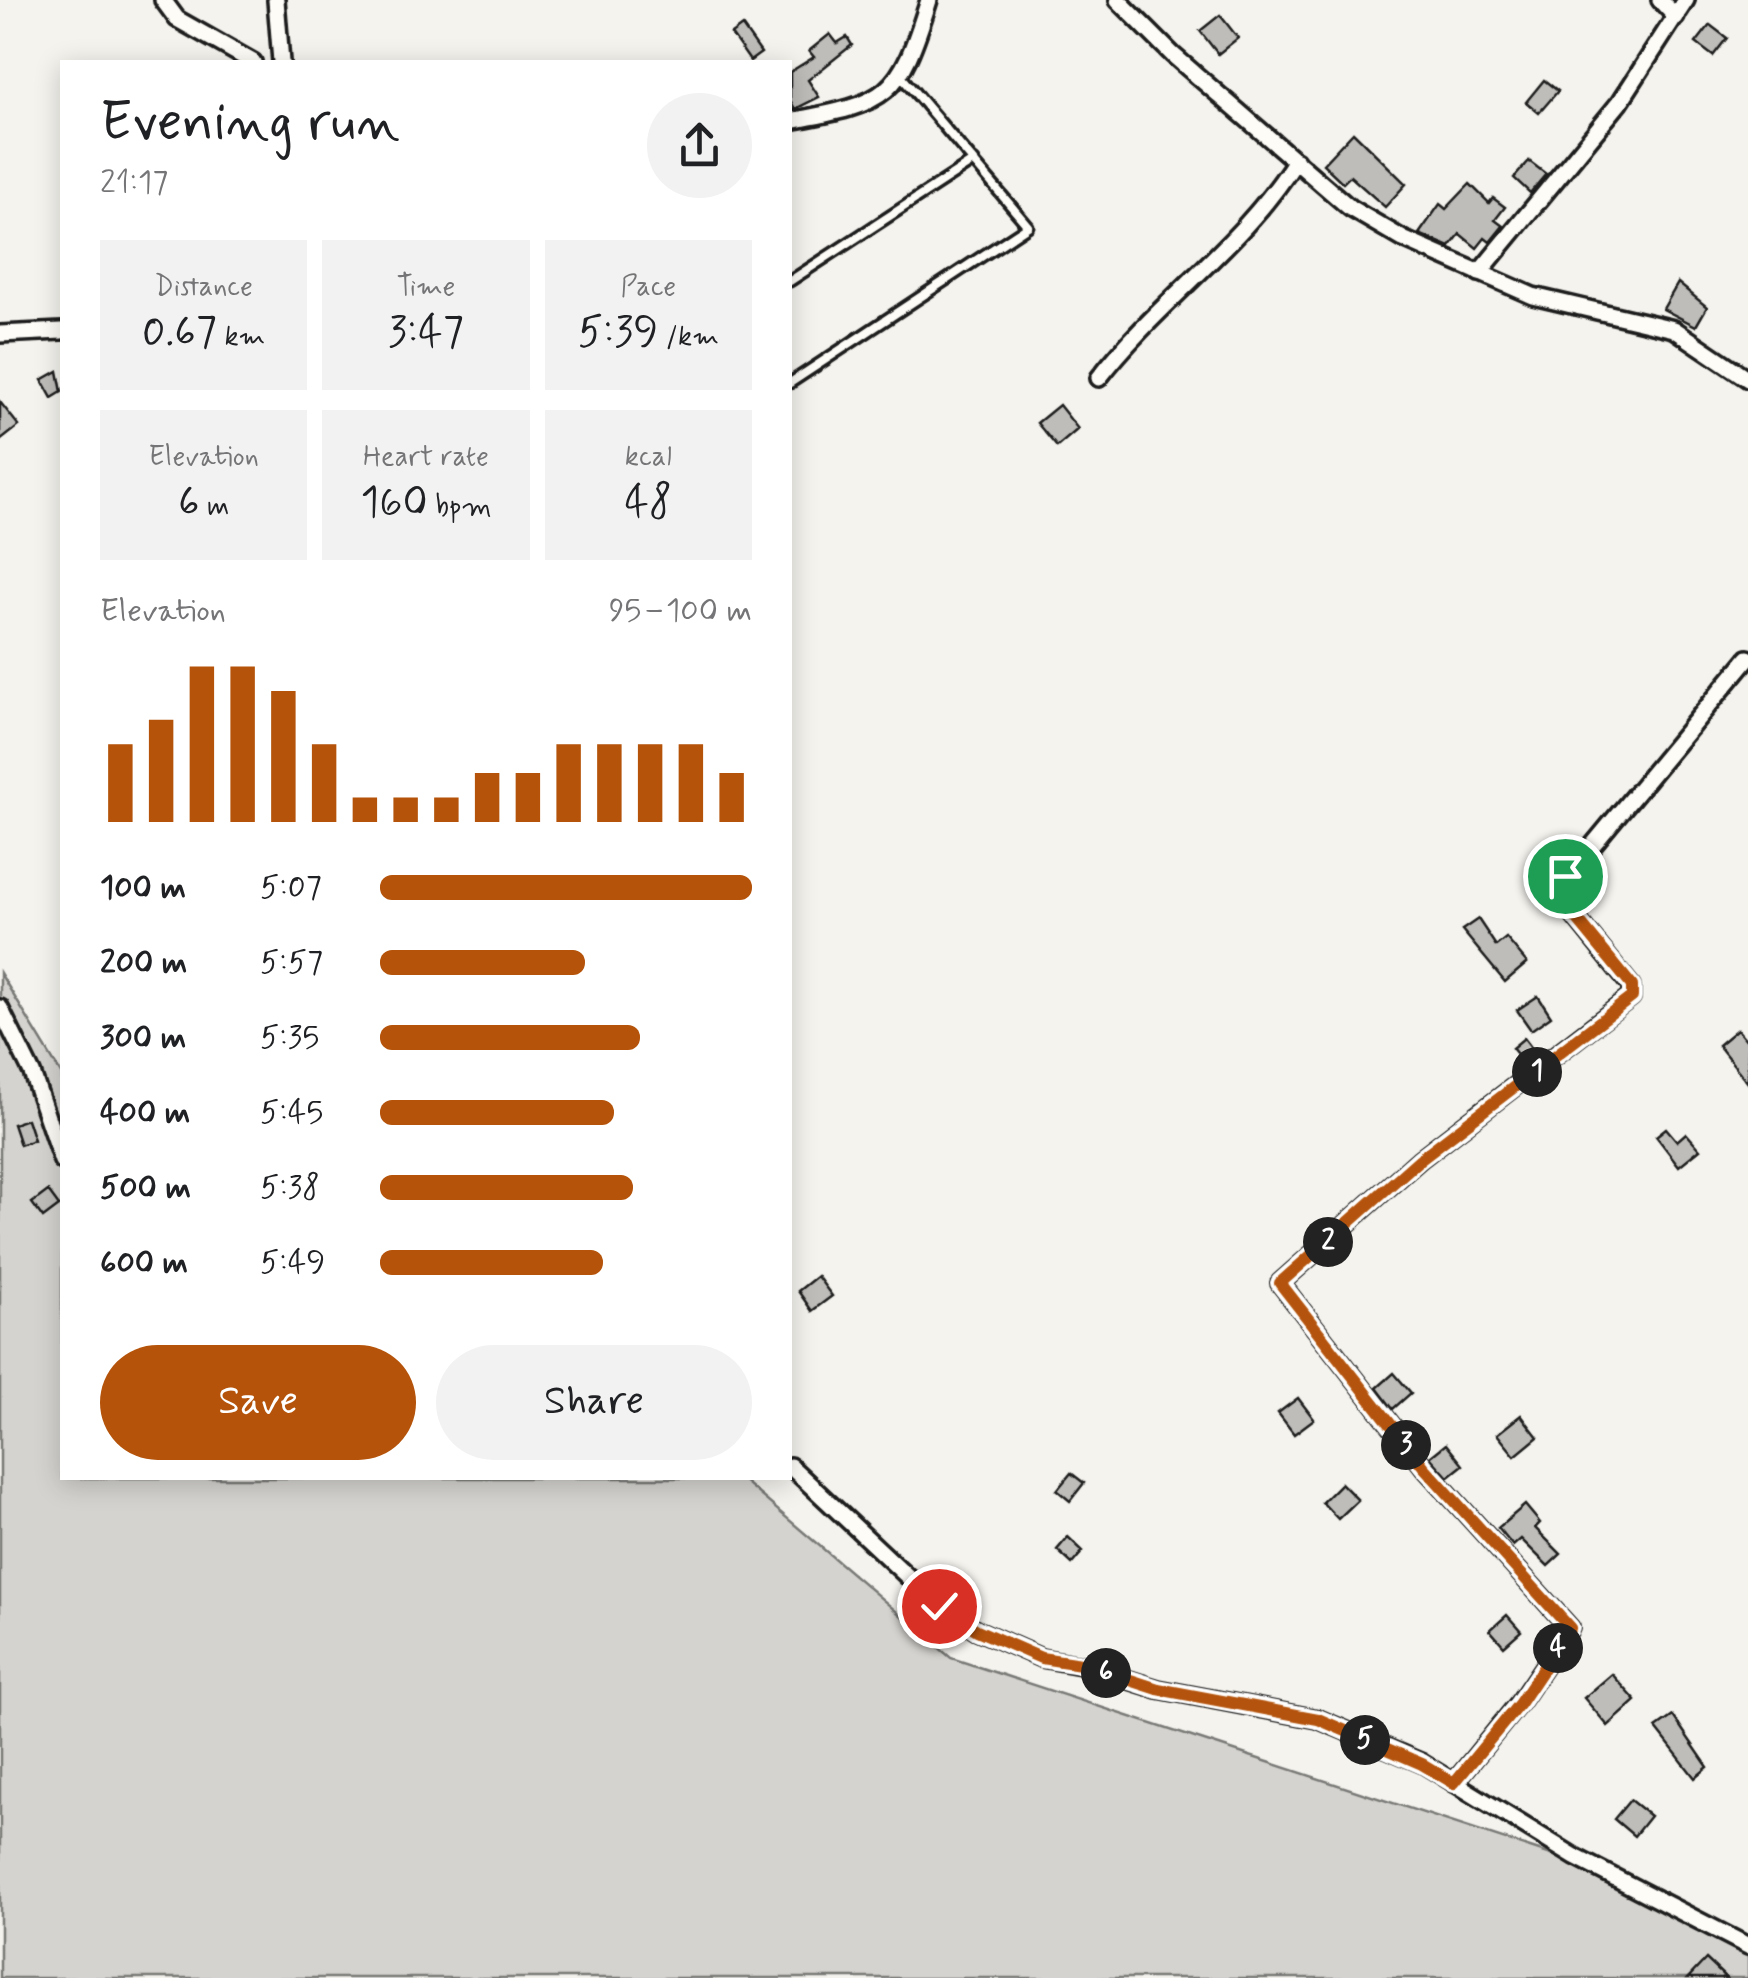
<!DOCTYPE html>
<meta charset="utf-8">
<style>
:root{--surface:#fff;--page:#f2f2f2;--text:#202124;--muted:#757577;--accent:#b45309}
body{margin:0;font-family:Mynerve,sans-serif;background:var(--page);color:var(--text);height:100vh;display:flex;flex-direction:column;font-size:38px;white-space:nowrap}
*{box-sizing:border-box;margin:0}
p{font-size:32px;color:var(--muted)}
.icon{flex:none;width:55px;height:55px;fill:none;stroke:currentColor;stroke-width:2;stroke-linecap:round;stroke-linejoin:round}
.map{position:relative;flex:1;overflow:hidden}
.details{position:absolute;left:60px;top:60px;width:732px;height:1420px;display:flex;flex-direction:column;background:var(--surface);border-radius:0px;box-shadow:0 5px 25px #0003}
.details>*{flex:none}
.pin{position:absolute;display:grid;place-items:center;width:85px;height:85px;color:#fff;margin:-42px;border:5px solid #fff;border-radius:50%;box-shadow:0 2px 10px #0007}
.km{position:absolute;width:50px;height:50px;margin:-25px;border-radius:50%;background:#222;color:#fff;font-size:28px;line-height:50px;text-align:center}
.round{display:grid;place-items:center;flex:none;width:105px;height:105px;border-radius:52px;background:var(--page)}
.head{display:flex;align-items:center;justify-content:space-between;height:170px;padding:0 40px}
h1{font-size:55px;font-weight:600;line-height:75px}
.metrics{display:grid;grid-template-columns:repeat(3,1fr);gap:15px;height:170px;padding:10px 40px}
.metrics div{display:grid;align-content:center;border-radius:0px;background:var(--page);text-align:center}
.metrics b{font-size:42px;font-weight:600}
.metrics small{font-size:28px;font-weight:400}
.metrics p{font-size:28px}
.chart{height:280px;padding:20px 40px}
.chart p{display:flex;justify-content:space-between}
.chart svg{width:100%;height:180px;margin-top:10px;stroke:var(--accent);stroke-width:6}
.action{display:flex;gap:20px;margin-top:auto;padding:20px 40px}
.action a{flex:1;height:115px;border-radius:60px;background:var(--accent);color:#fff;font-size:40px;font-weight:600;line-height:115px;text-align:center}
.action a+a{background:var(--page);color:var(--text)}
ul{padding:0 40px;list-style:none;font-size:32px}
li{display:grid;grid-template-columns:160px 120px 1fr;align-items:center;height:75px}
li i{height:25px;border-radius:12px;background:var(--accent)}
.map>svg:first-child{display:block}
</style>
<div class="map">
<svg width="1748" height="1978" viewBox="0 0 1748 1978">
<rect width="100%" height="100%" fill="#f4f3ee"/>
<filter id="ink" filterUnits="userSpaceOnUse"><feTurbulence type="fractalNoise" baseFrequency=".01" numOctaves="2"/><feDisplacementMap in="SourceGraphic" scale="20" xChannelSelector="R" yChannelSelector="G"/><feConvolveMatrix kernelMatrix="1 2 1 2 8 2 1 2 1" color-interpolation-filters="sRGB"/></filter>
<g filter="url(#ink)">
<!-- green -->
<path fill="#d4d3cf" stroke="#787876" stroke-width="2.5" d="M0,973l62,102v403h678l211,180 625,205 172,90v25h-1748z"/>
<!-- building -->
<g fill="#bebdba" stroke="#1c1c1c" stroke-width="2.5">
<path d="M1220,15l18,23 -20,16 -18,-23z"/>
<path d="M1710,25l17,13 -14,18 -17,-13z"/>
<path d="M742,26l19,27 -11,8 -19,-27z"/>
<path d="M830,34l7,9 10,-6 5,8 -44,35 11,17 -24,12 -5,-9v-28l24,-15 -5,-6z"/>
<path d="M1544,80l14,11 -19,22 -13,-11z"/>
<path d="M1353,132l53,52 -21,23 -35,-31 -7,7 -20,-19z"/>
<path d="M1529,161l17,13 -16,19 -16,-15z"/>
<path d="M1470,184l19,19 4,-5 12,9 -10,13 8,6 -13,16 -5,-4 -8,10 -17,-14 -10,13 -31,-13 21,-30 6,5z"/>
<path d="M1678,283l29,24 -11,19 -33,-17z"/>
<path d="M58,371l4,21 -10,6 -10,-18z"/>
<path d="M0,402l19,24 -19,15z"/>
<path d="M1059,405l19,24 -21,18 -20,-24z"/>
<path d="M1478,919l18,27 10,-8 21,25 -22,19 -43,-52z"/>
<path d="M1538,996l13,20 -20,14 -14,-20z"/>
<path d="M1737,1029l11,13v41l-30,-38z"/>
<path d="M1524,1038l13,17 -12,9 -13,-16z"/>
<path d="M27,1119l7,21 -14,5 -7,-21z"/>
<path d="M1666,1128l11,13 9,-8 14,16 -21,17 -23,-30z"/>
<path d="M48,1191l11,15 -16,12 -11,-15z"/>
<path d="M817,1276l15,20 -20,15 -14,-20z"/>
<path d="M1394,1373l17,20 -18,16 -16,-21z"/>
<path d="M1298,1398l16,21 -20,15 -16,-21z"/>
<path d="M1521,1415l17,22 -23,19 -18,-22z"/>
<path d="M1446,1444l17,21 -15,12 -18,-20z"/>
<path d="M1071,1473l13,10 -14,18 -13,-11z"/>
<path d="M1341,1483l17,17 -20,19 -16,-17z"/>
<path d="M1525,1505l15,18 -5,5 26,26 -13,12 -27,-27 -8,7 -15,-18z"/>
<path d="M1068,1537l15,14 -11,13 -15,-14z"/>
<path d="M1507,1615l14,16 -17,15 -14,-16z"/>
<path d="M1612,1674l24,27 -28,25 -24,-28z"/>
<path d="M1673,1716l35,51 -13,11 -39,-50z"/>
<path d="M1630,1800l20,16 -16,20 -20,-17z"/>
<path d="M1706,1959l20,19h-38z"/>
</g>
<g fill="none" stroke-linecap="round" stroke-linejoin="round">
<defs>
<g id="lane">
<path d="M790,281l184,-120"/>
<path d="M790,383l238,-157 -128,-151"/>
</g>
<g id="street">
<path d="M163,0l14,19 76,43"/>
<path d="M276,0l5,62"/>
<path d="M1118,0l55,55 177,153 53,31 130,57 141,33 74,50"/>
<path d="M1660,0l16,17"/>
<path d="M790,121c99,-18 109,-24 139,-121"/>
<path d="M1479,273l141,-171 66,-102"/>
<path d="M0,334l62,-3"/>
<path d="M1099,378c60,-78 145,-134 197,-218"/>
<path d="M0,1008l32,65 30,88"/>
<path d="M790,1466l149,140 38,24 64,28 40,7 77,24 160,30 104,44 153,94 173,89"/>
<path d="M1454,1783l65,-80 51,-75 -146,-161 -144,-184 140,-124 211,-162v-11l-68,-84 -5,-15 190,-229"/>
</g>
</defs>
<!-- lane casing -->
<use href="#lane" stroke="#1c1c1c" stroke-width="15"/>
<!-- street casing -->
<use href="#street" stroke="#1c1c1c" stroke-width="22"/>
<!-- lane -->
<use href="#lane" stroke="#fdfcf7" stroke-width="8"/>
<!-- street -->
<use href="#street" stroke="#fdfcf7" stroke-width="15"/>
</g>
</g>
<g fill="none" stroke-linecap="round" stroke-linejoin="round" filter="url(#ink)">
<defs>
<path id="route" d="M939,1606l38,24 64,28 40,6 77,25 160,30 104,45 32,19 65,-79 51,-76 -146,-161 -144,-184 140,-124 212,-162v-11l-69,-84 -5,-15 7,-11"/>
</defs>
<!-- route casing -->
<use href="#route" stroke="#fff" stroke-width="20"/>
<!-- route -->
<use href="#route" stroke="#b45309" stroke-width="12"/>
</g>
</svg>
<div class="pin" style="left:1565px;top:876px;background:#1e9e55"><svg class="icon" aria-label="arrive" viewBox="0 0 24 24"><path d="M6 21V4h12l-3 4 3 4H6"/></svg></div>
<div class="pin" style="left:939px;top:1606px;background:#d93025"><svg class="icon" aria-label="check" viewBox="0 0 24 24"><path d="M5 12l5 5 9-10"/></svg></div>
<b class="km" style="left:1537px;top:1072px">1</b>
<b class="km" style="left:1328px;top:1242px">2</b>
<b class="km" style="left:1406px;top:1445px">3</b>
<b class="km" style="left:1558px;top:1648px">4</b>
<b class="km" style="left:1365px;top:1740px">5</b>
<b class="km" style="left:1106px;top:1673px">6</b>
<section class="details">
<div class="head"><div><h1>Evening run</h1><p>21:17</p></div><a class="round"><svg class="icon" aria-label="share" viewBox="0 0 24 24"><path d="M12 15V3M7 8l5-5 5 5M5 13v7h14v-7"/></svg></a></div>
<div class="metrics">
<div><p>Distance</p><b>0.67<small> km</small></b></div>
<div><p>Time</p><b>3:47</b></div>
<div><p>Pace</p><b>5:39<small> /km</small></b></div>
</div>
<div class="metrics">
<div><p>Elevation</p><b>6<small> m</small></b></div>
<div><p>Heart rate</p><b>160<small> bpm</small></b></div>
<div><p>kcal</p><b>48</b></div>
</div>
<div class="chart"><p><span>Elevation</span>95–100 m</p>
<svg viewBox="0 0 160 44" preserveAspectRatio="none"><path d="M5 44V25M15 44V19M25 44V6M35 44V6M45 44V12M55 44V25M65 44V38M75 44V38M85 44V38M95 44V32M105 44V32M115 44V25M125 44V25M135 44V25M145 44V25M155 44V32"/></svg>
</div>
<ul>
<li><b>100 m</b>5:07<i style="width:100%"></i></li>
<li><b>200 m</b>5:57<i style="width:55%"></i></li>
<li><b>300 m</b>5:35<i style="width:70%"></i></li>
<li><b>400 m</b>5:45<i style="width:63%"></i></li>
<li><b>500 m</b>5:38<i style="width:68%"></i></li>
<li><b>600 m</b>5:49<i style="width:60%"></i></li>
</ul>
<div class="action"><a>Save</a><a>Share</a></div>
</section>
</div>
